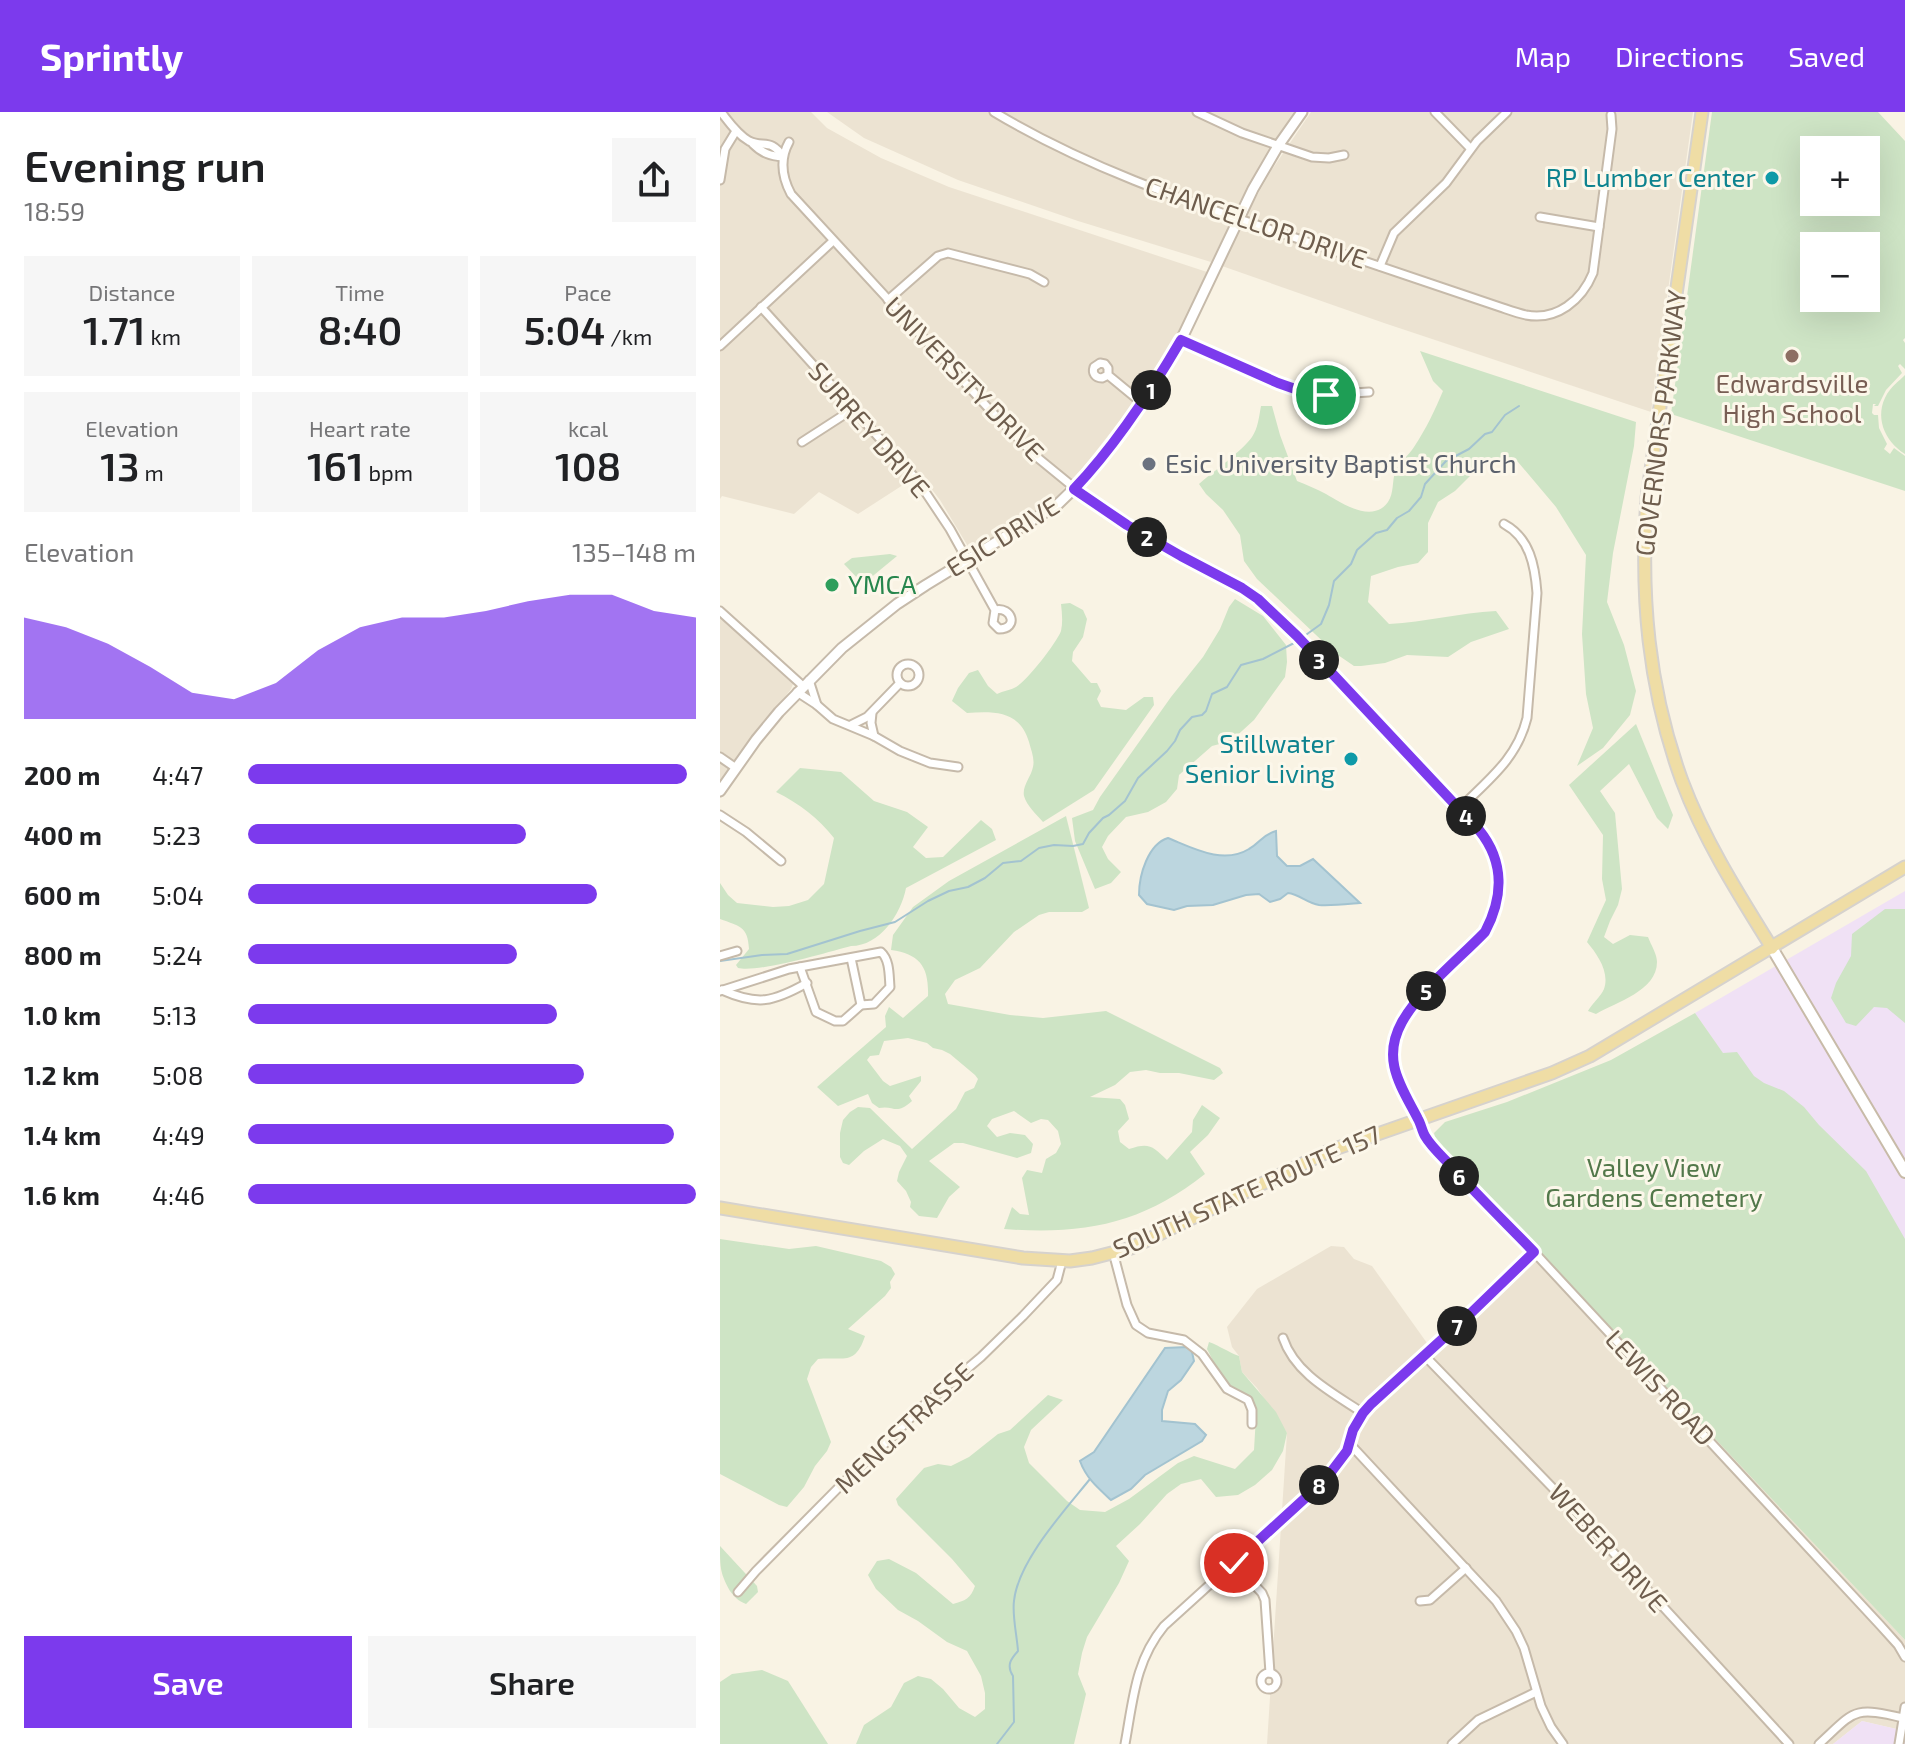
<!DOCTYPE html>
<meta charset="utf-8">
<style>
:root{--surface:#fff;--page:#f6f6f6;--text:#202124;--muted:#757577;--accent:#7c3aed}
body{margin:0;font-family:"Exo 2",sans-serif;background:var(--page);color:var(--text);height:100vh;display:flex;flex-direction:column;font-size:30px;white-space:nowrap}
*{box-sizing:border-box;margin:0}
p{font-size:26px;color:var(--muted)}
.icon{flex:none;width:44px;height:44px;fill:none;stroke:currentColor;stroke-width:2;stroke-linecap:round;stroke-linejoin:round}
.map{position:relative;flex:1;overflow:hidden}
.details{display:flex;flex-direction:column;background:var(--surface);width:720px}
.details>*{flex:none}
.controls{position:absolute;left:1080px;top:24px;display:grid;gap:16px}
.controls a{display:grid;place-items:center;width:80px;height:80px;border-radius:0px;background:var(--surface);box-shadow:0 8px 32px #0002;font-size:40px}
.pin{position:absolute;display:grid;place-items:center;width:68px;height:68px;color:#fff;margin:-34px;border:4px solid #fff;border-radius:50%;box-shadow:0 2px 8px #0007}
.km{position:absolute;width:40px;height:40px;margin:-20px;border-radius:50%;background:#222;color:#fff;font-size:22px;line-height:40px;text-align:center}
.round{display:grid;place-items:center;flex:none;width:84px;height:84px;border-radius:0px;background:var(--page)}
.headline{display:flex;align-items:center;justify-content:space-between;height:136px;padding:0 24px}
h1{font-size:44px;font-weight:600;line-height:60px}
.stats{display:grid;grid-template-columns:repeat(3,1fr);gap:12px;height:136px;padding:8px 24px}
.stats div{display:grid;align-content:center;border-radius:0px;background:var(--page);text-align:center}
.stats b{font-size:40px;font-weight:600}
.stats small{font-size:22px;font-weight:400}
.stats p{font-size:22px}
.chart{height:224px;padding:16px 24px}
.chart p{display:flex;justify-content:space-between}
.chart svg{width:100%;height:144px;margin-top:8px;fill:var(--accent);opacity:.7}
.primary-button{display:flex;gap:16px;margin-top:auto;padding:16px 24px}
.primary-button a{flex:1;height:92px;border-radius:0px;background:var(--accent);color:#fff;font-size:32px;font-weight:600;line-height:92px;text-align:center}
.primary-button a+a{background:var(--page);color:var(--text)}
ul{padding:0 24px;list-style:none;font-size:26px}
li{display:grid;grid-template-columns:128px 96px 1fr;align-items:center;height:60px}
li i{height:20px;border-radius:10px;background:var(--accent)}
header{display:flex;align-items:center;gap:48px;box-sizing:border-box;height:112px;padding:0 40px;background:var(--accent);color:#fff}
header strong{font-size:38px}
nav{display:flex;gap:44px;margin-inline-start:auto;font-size:28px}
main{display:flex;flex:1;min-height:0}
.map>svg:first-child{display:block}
</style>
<header>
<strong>Sprintly</strong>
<nav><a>Map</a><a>Directions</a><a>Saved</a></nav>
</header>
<main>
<section class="details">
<div class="headline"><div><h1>Evening run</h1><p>18:59</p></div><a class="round"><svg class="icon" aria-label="share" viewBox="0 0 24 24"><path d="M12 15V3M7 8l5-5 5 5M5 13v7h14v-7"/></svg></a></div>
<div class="stats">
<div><p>Distance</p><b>1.71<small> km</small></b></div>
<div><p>Time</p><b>8:40</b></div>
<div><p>Pace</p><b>5:04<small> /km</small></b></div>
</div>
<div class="stats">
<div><p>Elevation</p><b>13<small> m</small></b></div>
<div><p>Heart rate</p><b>161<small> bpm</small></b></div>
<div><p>kcal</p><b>108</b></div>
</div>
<div class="chart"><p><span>Elevation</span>135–148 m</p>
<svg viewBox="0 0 160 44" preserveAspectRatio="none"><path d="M0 44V13L10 16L20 21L30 28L40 36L50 38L60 33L70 23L80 16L90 13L100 13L110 11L120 8L130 6L140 6L150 11L160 13V44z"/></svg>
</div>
<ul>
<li><b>200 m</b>4:47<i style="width:98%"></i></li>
<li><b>400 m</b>5:23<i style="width:62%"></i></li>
<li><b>600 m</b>5:04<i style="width:78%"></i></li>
<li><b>800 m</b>5:24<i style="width:60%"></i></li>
<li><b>1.0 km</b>5:13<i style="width:69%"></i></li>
<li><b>1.2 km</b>5:08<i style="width:75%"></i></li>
<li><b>1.4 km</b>4:49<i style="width:95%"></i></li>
<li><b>1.6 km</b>4:46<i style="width:100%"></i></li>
</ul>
<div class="primary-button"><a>Save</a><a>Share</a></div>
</section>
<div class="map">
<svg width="1185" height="1632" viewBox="0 0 1185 1632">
<rect width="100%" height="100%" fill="#f9f3e4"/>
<!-- residential -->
<g fill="#ece3d2">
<path d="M0,0h91l16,16 54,30 68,29 258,85 -18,40 -17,33 -43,64 -47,60 -27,29 -19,14 -62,37 -5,-1 -29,-48 -20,-26 -62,40 -39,-22 -25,22 -72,-18 -2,3z"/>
<path d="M107,0h469l-11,15 -42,71 -32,64 -133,-41 -120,-41 -94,-42z"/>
<path d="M591,0h382l-42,300 -267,-89 -162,-57 13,-32 36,-63z"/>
<path d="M0,505l71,63 2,4 -2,5 -71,93z"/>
<path d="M611,1134l13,1 10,12 18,7 55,77 109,-95 369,392v91l-43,-10 -29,23h-566l20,-311 -30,-45 -15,-16 -3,-16 -7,-9 -5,-20 30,-38z"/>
</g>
<!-- education -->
<g fill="#f0e1f5">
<path d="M1185,779v496l-68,-168 -142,-206z"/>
<path d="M1142,1609l43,10v13h-72z"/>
</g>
<!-- green -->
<g fill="#cee4c5" fill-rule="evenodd">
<path d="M992,0h166l27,29v197l-2,2 2,3v26l-5,-5 -2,2 4,7 -16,17 -8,16h-4l2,-2h-3l-1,9 2,2h4l1,13 8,16 -3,5 6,5 4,-6 11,8v35l-234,-77zM1094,38h52v52h-52zM1146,134v52h-52v-52z"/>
<path d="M700,239l216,71 -2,24 -21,107 -6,49 17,43 12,46 -6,24 -27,33 -26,18 16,-38 -7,-34 -4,-60 4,-79 -30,-48 -38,-45 -23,-4 -23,16 -17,17 -17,11 -10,21v29l-10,11 -20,4 -27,9 -3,26 21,22c36,-2 71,-11 107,-13l13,18 -38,13 -23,15 -41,-2 -22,8 -24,3h-7l-19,-13 -78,-74 -13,-18 -4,-26 -17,-25 -17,-16 -7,-10c15,-13 43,-33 53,-47 6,-9 7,-20 9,-31h11l8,29 17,46c10,4 20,8 29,13 16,9 46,30 62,8 6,-9 4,-20 7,-30 4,-9 14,-17 19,-25 12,-18 21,-37 29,-56l-10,-10z"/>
<path d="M1185,263v79c-21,-13 -31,-38 -18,-60 5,-8 12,-13 18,-19z"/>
<path d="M170,442l7,2 -34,28 -19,-20 8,-6z"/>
<path d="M515,487l28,17 23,29 1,17 -2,15 -31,43 -23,21 -19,5 -33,29 -2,14 -11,13 -18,10 -22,5 -18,19 -6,11 6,12 13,13 -10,11 -16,6 -20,-48 -3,-23 21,-8 7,-13 71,-100 32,-40 17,-28 9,-22z"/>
<path d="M350,491l13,7 4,9 -4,18 -10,15 -1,9 19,22h6l4,8 -4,8 4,8 25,3 18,-13h9l1,8 -60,85 -51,32c-7,-8 -16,-16 -19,-26 -2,-10 7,-19 9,-29 2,-8 -2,-17 -4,-25 -9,-31 -34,-31 -62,-29l-15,-12 6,-13 11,-15 9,-3 10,16 9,8c6,-3 14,-4 19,-7 11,-6 41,-45 45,-56 2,-9 1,-18 0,-27z"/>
<path d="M916,612l37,91 -5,14 -11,-11 -28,-54 -29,27 15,22 7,76 -4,16 -8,16 -6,16 9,7 17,-9 18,2c3,8 9,17 9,25 0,29 -41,40 -61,52l-8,-3c4,-7 13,-15 16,-22 6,-17 -7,-35 -17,-47l19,-42 -4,-21 1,-44 -34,-50z"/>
<path d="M80,656l41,4 33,29 33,11 21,15 -15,20 13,11 17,-1 38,-37 11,9 4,11 -90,48c-5,26 -26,58 -55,58 -23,6 -92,27 -113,22l-2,-3 13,-16c-1,-23 -10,-23 -29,-30v-36l8,12 9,8 36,4 16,-1 19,-6 16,-16 10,-46c-16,-20 -34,-34 -58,-46z"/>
<path d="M346,704l23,92 -7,4h-33l-10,3 -25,17 -34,36 -25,12 -10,14 3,10 62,11 33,3 63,-7 114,57 3,5 -9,7 -35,-7h-19l-14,-3 -16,2 -15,13 -25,12 30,2 5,6 4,14 -11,12 2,11 9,7c20,-7 24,-3 38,11l25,-28 1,-12 9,-15 18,13 -12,17 -18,17 15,22c-63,50 -121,61 -201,55l8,-22 8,7 9,1 -7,-37 5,-8 15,3 4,-14 10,-6 5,-9 -3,-13 -10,-11 -7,-1 -10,4 -17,-12 -22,8 -5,7 10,11 13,-4 15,2 8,9 -2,9 -14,5 -54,-15h-9l-25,18 31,26 -11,10 -12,21 -18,-2 -9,-9 1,-5 -5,-11 -9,-10 2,-9 8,-16 -7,-10 -17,-7 -19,12 -15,14 -6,-2 -3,-6v-24l3,-13 7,-8 8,-5 12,1 42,41 44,-40 9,-17 9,-4 4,-9 -3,-4 -25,-21 -8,-4 -9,-2 -6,-5 -19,-5 -24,3 -5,14 -9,1 -3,4 16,21 7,5 31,-10v5l-12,15 3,5c-17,15 -17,4 -33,7l-7,-5 -4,-9 -30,12 -21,-19 69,-60 -1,-11 4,-9 14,11 25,-22c1,-29 -8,-42 -37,-46l2,-15 20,-28 36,-26z"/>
<path d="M1165,797h20v114l-18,-15 -13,-1 -18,19 -10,-3 -15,-25 5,-15 15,-27 1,-22z"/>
<path d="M975,901l28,40 14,-1 17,24 10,7 20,8 20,16 15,18 47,46 39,68v401l-468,-496 -3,-11 11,-11 62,-20 104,-42z"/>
<path d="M0,1127l69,10 27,-3 65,15 10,6 4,7 -5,8 1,6 -6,8 -37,33 17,7c-10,31 -23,20 -47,23l-7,8 -4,12 24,63 -4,9 -12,15 -11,21 -17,20 -8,-2 -59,-31z"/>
<path d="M489,1230c11,4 19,10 30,14l3,16 34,40 11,21 -4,18 -11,19 -17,15 -17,10 -22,2 -15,-18 -20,5 -14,10 -27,30 -24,22 13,15 -10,22 -32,54 -5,16 -4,21 8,20 -12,50h-218l8,-19 27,-18 13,-24 14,-7 13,3 12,10 16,19 16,9 10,-8v-16l-4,-17 -14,-25 -20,-9 -29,-21 -20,-11 -22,-21 -8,-14 9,-14 12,-2 27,14 37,31c12,-3 18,-6 22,-18l-23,-27 -54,-54 -2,-6 28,-31 14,-4 13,2 18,-9 29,-23 12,-4 38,-35 15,5 -32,30 -7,17 5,16 38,38 13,9 25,2 24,-13 49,-36 16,-7 41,13 19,-19 2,-34 -2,-8 -20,-19 -10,-7 -17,-33z"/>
<path d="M0,1434l37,40 1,6 -12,12c-8,-3 -11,-7 -16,-13 -10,-18 -10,-24 -10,-45z"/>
<path d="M42,1558l26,11 40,63h-108v-62l12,-8z"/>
</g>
<!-- water -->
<g fill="#bcd6df" stroke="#a3c3d0" stroke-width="2">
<path d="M556,719l1,25 10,10h13l13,-7 47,44c-12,1 -30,3 -41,2 -12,-2 -20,-11 -31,-12l-8,6 -10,3 -11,-8 -13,1 -33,10 -26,1 -13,4 -27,-6 -8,-9c0,-20 9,-51 29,-57 25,10 55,27 81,11 11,-6 13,-14 27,-18z"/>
<path d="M467,1235l5,5 2,9 -13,19 -13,11 -6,19v11l33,3 11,11 -4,6 -57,34 -14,14 -20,11c-13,-12 -25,-22 -31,-39l14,-9 71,-104z"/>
</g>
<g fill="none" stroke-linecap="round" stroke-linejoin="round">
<!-- stream -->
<g stroke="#a3c3d0" stroke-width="2">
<path d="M583,525l18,-13 8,-19 5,-24 17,-17 6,-14 19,-17 11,-3 10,-12 12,-7 12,-14 4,-13 21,-23 23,-12 16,-15 7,-2 13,-17 14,-9"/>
<path d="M0,849l42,-6 25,-1 73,-23 35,-9 33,-21 21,-10 19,-4 17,-9 18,-15 18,-2 18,-13 15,-3 19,1 10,-2 6,-11 14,-15 6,-3 16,-14 13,-23 29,-27 8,-10 5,-11 12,-13 10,-2 4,-4 6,-17 15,-7 14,-22 22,-6 35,-18"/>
<path d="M277,1632l17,-22 -1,-46c-7,-11 -2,-17 5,-25 -1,-15 -6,-36 -4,-50 4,-40 51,-91 76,-122"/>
</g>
<defs>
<g id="minor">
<path d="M1,0c8,10 16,22 28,29 14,7 22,-3 34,16"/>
<path d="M274,0c90,54 188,88 287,121 73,24 146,49 219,74 9,3 17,6 26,8 31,6 56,-15 67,-42l19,-144 -1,-14"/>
<path d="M477,0l45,21 70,24 17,1 15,-3"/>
<path d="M715,0l35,36"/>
<path d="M69,30c-10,18 -7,35 2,52l200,217 47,47 55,45 88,53 61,32 16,11 39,37 187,200c19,28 22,69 0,97 -33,43 -106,77 -88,143 4,16 15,29 22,43 3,6 4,12 7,17 9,14 22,25 32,37 25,27 51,53 77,79l346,373 18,20 7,12"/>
<path d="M33,32c9,9 17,12 30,13"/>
<path d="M0,68l5,-31 11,-18"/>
<path d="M820,105l59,10"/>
<path d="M660,154l14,-33 52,-50 31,-42 30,-29"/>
<path d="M168,188l50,-44 10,-3 82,21 14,8"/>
<path d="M41,195l157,174 32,48 45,81 -2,13 6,6c20,0 13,-23 -4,-19"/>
<path d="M461,228l97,43 20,7 25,5 46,-3"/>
<path d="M0,234l113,-105"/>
<path d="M388,263l-6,3c-7,0 -10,-5 -8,-11l6,-4 5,1 3,4v7l34,28"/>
<path d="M82,330l51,-33"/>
<path d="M0,499l83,75"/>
<circle cx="188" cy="563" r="11"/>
<path d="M89,568l8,25"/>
<path d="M77,580l20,13 16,14 41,17 26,15 30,12 28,4"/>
<path d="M152,601l-1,10 3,13"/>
<path d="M131,613l16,-8 33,-34"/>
<path d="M0,645l16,11"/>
<path d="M739,697c29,-29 58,-50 68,-91l10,-125c-2,-27 -7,-55 -33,-69"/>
<path d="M0,703l26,17 35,29"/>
<path d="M0,844l17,-5"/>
<path d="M80,855l16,45 19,9h8l18,-16"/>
<path d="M2,878c36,16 51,12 85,-7"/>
<path d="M0,879l69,-22c31,-6 61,-11 92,-17 9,8 8,24 9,35l-16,17 -13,1 -10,-47"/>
<path d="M393,1140l14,53 9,20 12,8 36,7 18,14 25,35 21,11 4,10v14"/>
<path d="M563,1226c12,36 50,55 80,75"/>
<path d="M704,1243l153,158 212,231"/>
<path d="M629,1331l147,158 20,30 8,17 17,58 10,21 12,17"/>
<path d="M514,1451l28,30 3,7 5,73"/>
<path d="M18,1480l18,-21 94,-95 44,-41 23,-24 64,-54 42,-41 34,-36 5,-19"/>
<path d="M700,1489l10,-1 36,-32"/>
<circle cx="549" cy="1569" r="8"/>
<path d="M405,1632c8,-43 10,-83 39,-118l161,-146 22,-29 6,-21 18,-26 100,-91 63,-61"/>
<path d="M732,1632l26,-24 58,-28"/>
<path d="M1099,1632c36,-33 33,-38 84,-26"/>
<path d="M1179,1632l6,-37"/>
</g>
<path id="tertiary" d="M0,679l36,-51 23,-28 63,-64 55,-44 29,-19 131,-80 32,-31 53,-71 21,-32 18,-31 72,-151 25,-43 24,-34"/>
<path id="secondary" d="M1052,836l133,224"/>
<g id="primary">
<path d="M982,0l-55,386c-7,97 1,190 35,283 22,59 57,114 90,167"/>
<path d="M0,1096l303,50 47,3 22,-3 39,-10 198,-97 223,-78 38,-17 315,-189"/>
</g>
</defs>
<!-- minor casing -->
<use href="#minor" stroke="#c6baaa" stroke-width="11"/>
<!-- tertiary casing -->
<use href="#tertiary" stroke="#c6baaa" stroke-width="13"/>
<!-- secondary casing -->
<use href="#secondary" stroke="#c8bba8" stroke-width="14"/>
<!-- primary casing -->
<use href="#primary" stroke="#d6d2cd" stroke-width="15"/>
<!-- minor -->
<use href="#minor" stroke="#fff" stroke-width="7"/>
<!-- tertiary -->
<use href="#tertiary" stroke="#fff" stroke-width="9"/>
<!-- secondary -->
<use href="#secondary" stroke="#fff" stroke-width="10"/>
<!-- primary -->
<use href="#primary" stroke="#efdda5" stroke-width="11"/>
</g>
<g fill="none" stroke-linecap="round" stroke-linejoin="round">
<defs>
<path id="route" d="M514,1451l91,-83 22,-29 6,-21 10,-17 8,-9 100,-91 63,-61c-27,-28 -55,-55 -81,-84 -9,-10 -21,-20 -28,-32 -3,-5 -4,-12 -7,-17 -17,-33 -37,-59 -16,-97 18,-32 57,-63 83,-90 18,-34 20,-70 -6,-102l-182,-194 -39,-37 -16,-11 -61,-32 -54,-31 -53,-36c42,-44 76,-96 107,-149l97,43 20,7 28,5"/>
</defs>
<!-- route casing -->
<use href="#route" stroke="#fff" stroke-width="16"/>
<!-- route -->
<use href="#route" stroke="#7c3aed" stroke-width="10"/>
</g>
<!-- markers -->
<g fill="#0f9aa8" stroke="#fcf7ea" stroke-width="3">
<circle cx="1052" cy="66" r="8"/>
<circle cx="631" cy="647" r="8"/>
</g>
<circle fill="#8d6e63" stroke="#fcf7ea" stroke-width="3" cx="1072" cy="244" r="8"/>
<circle fill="#6b7280" stroke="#fcf7ea" stroke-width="3" cx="429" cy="352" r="8"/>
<circle fill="#2e9e5b" stroke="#fcf7ea" stroke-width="3" cx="112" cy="473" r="8"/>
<g text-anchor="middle" stroke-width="6" stroke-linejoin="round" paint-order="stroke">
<!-- culture labels -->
<g font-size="26" fill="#0d838f" stroke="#fcf7ea" text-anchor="end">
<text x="1036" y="75">RP Lumber Center</text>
<text x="615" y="641">Stillwater<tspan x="615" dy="30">Senior Living</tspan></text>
</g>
<!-- street labels -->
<g font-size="26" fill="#6e5d4d" stroke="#fcf7ea">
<text transform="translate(536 111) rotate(19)" y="9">CHANCELLOR DRIVE</text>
<text transform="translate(244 267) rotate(46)" y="9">UNIVERSITY DRIVE</text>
<text transform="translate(941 311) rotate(-83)" y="9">GOVERNORS PARKWAY</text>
<text transform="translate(149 318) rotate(49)" y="9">SURREY DRIVE</text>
<text transform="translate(283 425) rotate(-32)" y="9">ESIC DRIVE</text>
<text transform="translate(527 1080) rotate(-24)" y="9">SOUTH STATE ROUTE 157</text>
<text transform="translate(940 1276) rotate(47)" y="9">LEWIS ROAD</text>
<text transform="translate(184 1316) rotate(-43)" y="9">MENGSTRASSE</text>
<text transform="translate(888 1436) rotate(48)" y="9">WEBER DRIVE</text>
</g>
<!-- education labels -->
<g font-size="26" fill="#785e54" stroke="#fcf7ea">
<text x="1072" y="281">Edwardsville<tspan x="1072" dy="30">High School</tspan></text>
</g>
<!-- worship labels -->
<g font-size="26" fill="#5b616d" stroke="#fcf7ea" text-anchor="start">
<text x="445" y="361">Esic University Baptist Church</text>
</g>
<!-- leisure labels -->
<g font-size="26" fill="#27864d" stroke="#fcf7ea" text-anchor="start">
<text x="128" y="482">YMCA</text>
</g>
<!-- park labels -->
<g font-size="26" fill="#52784a" stroke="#fcf7ea">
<text x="934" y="1065">Valley View<tspan x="934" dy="30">Gardens Cemetery</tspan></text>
</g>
</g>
</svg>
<div class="controls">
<a>+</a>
<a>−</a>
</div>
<div class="pin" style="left:606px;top:283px;background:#1e9e55"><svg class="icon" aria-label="arrive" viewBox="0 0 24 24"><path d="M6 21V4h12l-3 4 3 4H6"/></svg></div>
<div class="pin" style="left:514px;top:1451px;background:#d93025"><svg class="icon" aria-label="check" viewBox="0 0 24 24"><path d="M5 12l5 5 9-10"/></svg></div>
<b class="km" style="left:431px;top:278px">1</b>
<b class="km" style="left:427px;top:425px">2</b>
<b class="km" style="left:599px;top:548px">3</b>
<b class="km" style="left:746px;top:704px">4</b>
<b class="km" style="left:706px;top:879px">5</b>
<b class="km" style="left:739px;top:1064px">6</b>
<b class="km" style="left:737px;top:1214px">7</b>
<b class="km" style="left:599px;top:1373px">8</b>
</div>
</main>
